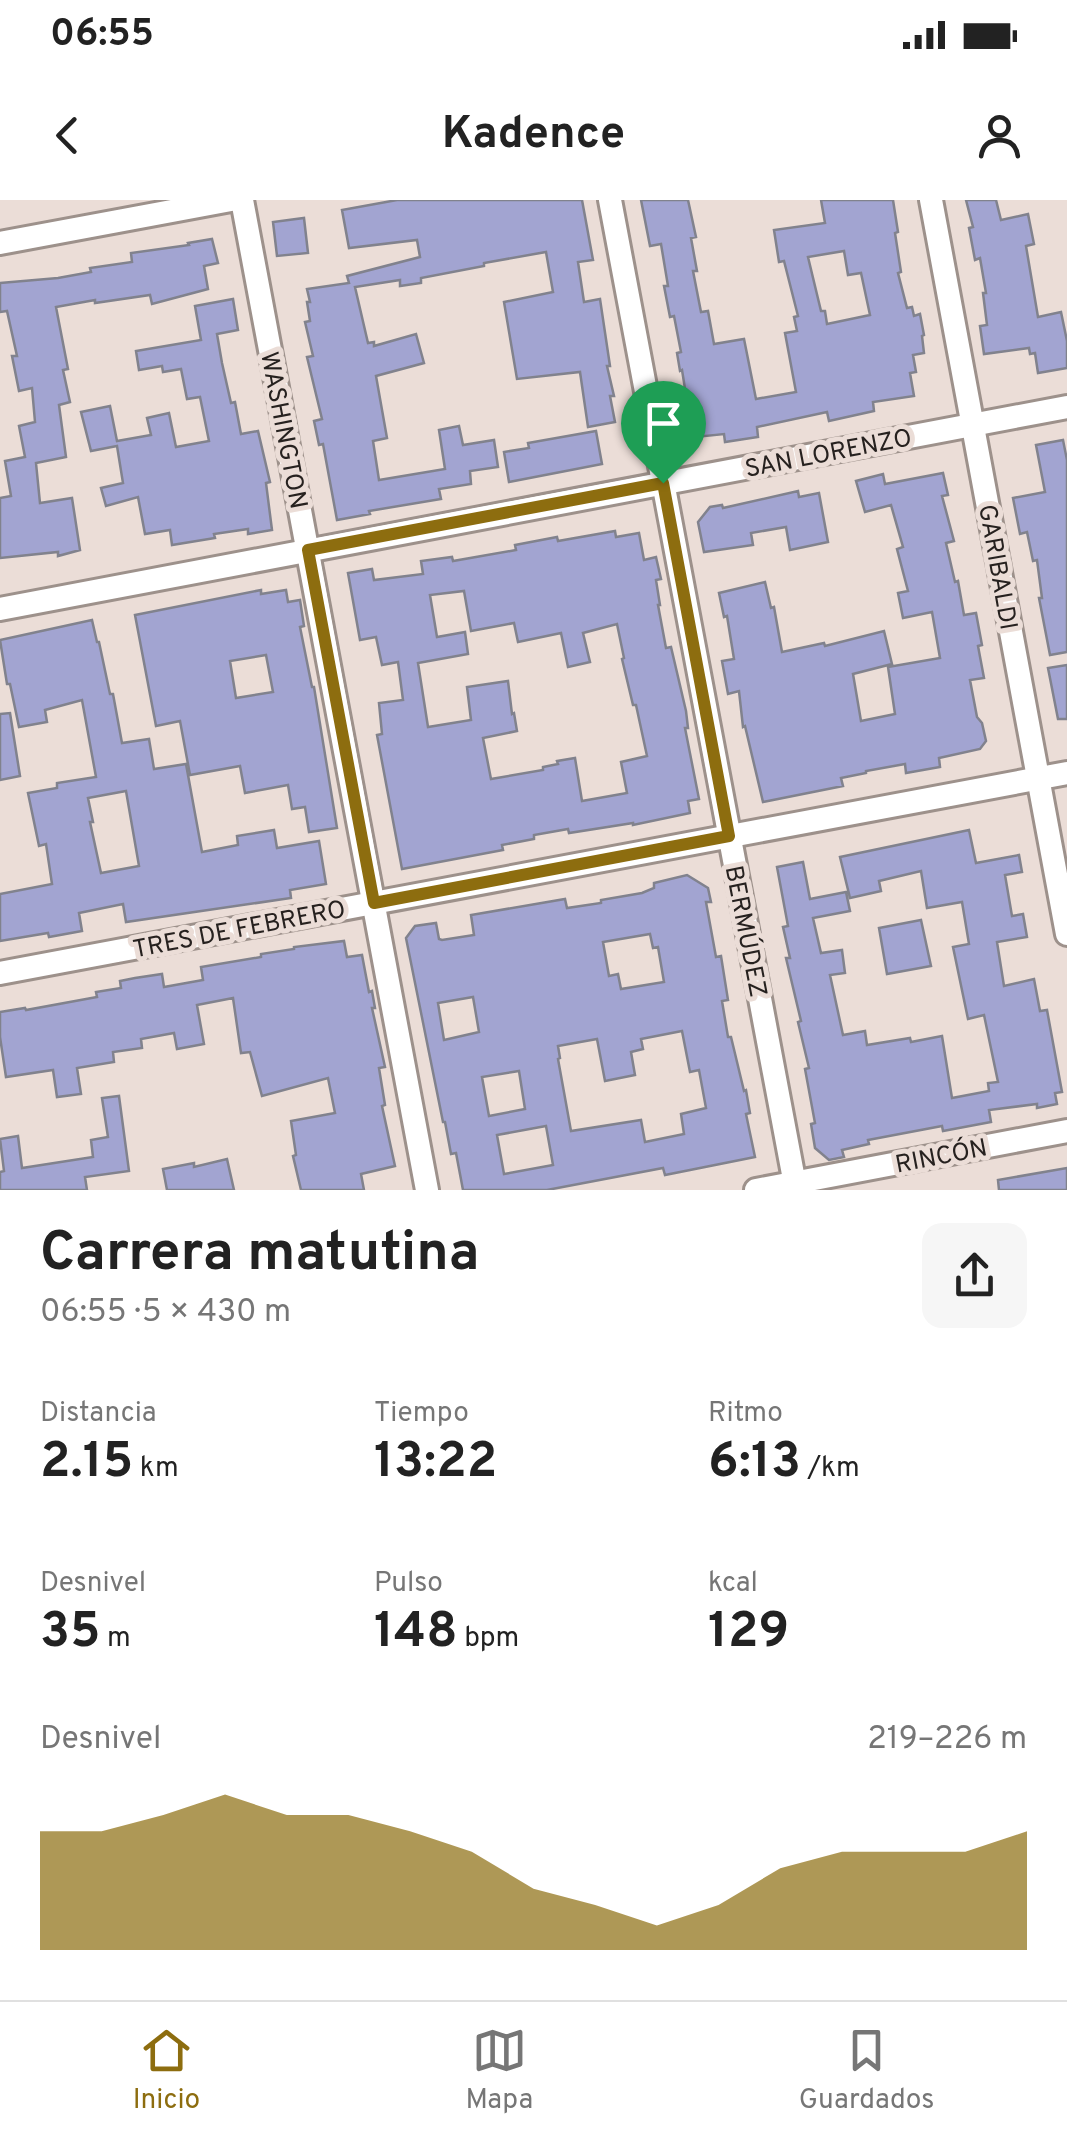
<!DOCTYPE html>
<html lang="es">
<meta charset="utf-8">
<style>
:root{--surface:#fff;--page:#f6f6f6;--text:#222;--muted:#767676;--line:#e0e0e0;--accent:#8d6d0f}
body{margin:0;font-family:Overpass,sans-serif;background:var(--page);color:var(--text);height:100vh;display:flex;flex-direction:column;font-size:38px;white-space:nowrap}
*{box-sizing:border-box;margin:0}
p{font-size:32px;color:var(--muted)}
.icon{flex:none;width:55px;height:55px;fill:none;stroke:currentColor;stroke-width:2;stroke-linecap:round;stroke-linejoin:round}
.map{position:relative;height:990px;overflow:hidden}
.drawer{display:flex;flex-direction:column;background:var(--surface);flex:1}
.drawer>*{flex:none}
.pin{position:absolute;display:grid;place-items:center;width:85px;height:85px;color:#fff;margin:-102px -42px;border-radius:50% 50% 50% 0;rotate:-45deg;box-shadow:0 0 10px #0007}
.pin .icon{rotate:45deg}
.round{display:grid;place-items:center;flex:none;width:105px;height:105px;border-radius:20px;background:var(--page)}
.headline{display:flex;align-items:center;justify-content:space-between;height:170px;padding:0 40px}
h1{font-size:55px;font-weight:700;line-height:75px}
.metrics{display:grid;grid-template-columns:repeat(3,1fr);gap:15px;height:170px;padding:10px 40px}
.metrics div{display:grid;align-content:center}
.metrics b{font-size:50px;font-weight:700}
.metrics small{font-size:28px;font-weight:400}
.metrics p{font-size:28px}
.chart{height:280px;padding:20px 40px}
.chart p{display:flex;justify-content:space-between}
.chart svg{width:100%;height:180px;margin-top:10px;fill:var(--accent);opacity:.7}
.status{display:flex;justify-content:space-between;align-items:center;height:70px;padding:0 50px;background:var(--surface);direction:ltr}
.status svg{height:28px;fill:currentColor}
header{display:flex;justify-content:space-between;align-items:center;height:130px;padding:0 40px;background:var(--surface);font-size:45px;font-weight:700}
.dock{display:flex;justify-content:space-around;align-items:center;height:140px;border-top:2px solid var(--line);background:var(--surface);font-size:28px;color:var(--muted)}
.dock a{display:grid;justify-items:center;gap:5px}
.dock .current{color:var(--accent)}
.map>svg:first-child{display:block}
</style>
<div class="status"><b>06:55</b><svg viewBox="0 0 49 12"><path d="M0 12V9h3v3zM5 12V6h3v6zM10 12V3h3v9zM15 12V0h3v12zM26 1h20v11H26zM47 4h2v5h-2z"/></svg></div>
<header><svg class="icon" aria-label="back" viewBox="0 0 24 24"><path d="M15 5l-7 7 7 7"/></svg>Kadence<svg class="icon" aria-label="person" viewBox="0 0 24 24"><circle cx="12" cy="8" r="4"/><path d="M4 21q1-7 8-7t8 7"/></svg></header>
<div class="map">
<svg width="1067" height="990" viewBox="0 0 1067 990">
<rect width="100%" height="100%" fill="#ebddd7"/>
<!-- building -->
<g fill="#a2a4d1" stroke="#81828d" stroke-width="2.5" fill-rule="evenodd">
<path d="M397,0h185l11,60 -15,2 6,40 16,-3 10,67h-3l7,30h-4l5,26 -27,5 -8,-55 -63,7 -13,-77 49,-10 -7,-40 -62,11v3l-63,12v5l-21,3v-6l-45,7 13,56 6,-1v4l42,-12 8,29 -48,13 11,62 -14,3 6,39 66,-11 -6,-39 20,-4 4,19 31,-5 4,27 -28,4 1,13 -32,5 2,10 -72,12 1,3 -33,6 -14,-76 -4,1 -5,-24 8,-2 -15,-62 6,-1 -8,-34 5,-1 -3,-19h3l-3,-13 42,-6 -2,-7 73,-19 -3,-17 -68,8 -7,-38z"/>
<path d="M641,0h47l8,37 -5,1 6,33h-4l8,41 7,-1 6,33 30,-5 12,60 40,-7 -11,-59 12,-2 -3,-14 4,-1 -14,-55 -5,1 -5,-32 51,-7 -4,-23h72l5,32 -3,1 6,39 -3,1 9,35 5,-1 2,9 6,-2 4,21 -2,1 2,17 -11,2 3,17 -6,1 4,23 -41,6 1,9 -45,10 -2,-9 -70,15 1,10 -33,5 -1,-8 -28,3 -5,-43 -5,1 -4,-25 -2,1 -3,-18 4,-1 -7,-36 -4,1 -6,-31h4l-7,-42 -11,2zM844,51l4,24 13,-2 9,42 -43,9 -2,-13h-4l-13,-54z"/>
<path d="M966,0h30l5,20 27,-6 6,30 -8,2 12,71 23,-5 6,29v27l-29,5 -3,-20 -5,1 -1,-6 -45,6 -4,-28 7,-1 -4,-32h3l-6,-35 -5,2 -6,-32 4,-1z"/>
<path d="M304,18l4,35 -31,3 -4,-34z"/>
<path d="M212,39l6,24 -14,3 4,23 -56,15 -2,-9 -55,8v-3l-39,7 12,62 -5,1 7,32 -11,3 7,52 -30,6 4,40 32,-5 8,52 -22,6v-4l-58,6v-60l11,-2 -6,-35 20,-4 -6,-31 16,-4 -3,-34 -13,3 -7,-35h5l-10,-45 -7,1v-29l58,-5 33,-6 -1,-4 42,-6 -1,-9 58,-8 -1,-2z"/>
<path d="M233,99l5,31 -21,4 5,29 9,40 4,-1 6,32 17,-3 12,51 -4,1 6,47 -24,4v-5l-34,5 1,4 -43,7 -2,-15 -25,4 -7,-37 -32,9 -5,-18 22,-5 -6,-37 -26,5 -10,-39 29,-6 7,35 34,-6 -4,-17 22,-5 7,34 33,-6 -9,-44 -13,2 -6,-30 -18,3 -1,-6 -23,4 -3,-19 65,-11 -6,-34z"/>
<path d="M596,231l6,33 -93,18 -5,-30 25,-4 -1,-5z"/>
<path d="M1063,240l4,20v192l-17,3 -11,-57h3l-5,-38 -4,1 -6,-29 -7,2 -7,-36 32,-6 -9,-47z"/>
<path d="M943,273l5,22 -6,1 12,45 -8,2 9,39 3,-1 6,34 12,-2 6,32 -4,1 6,32 -14,2 7,37 5,6 4,18 -6,8 -41,9 1,9 -34,6 -1,-9 -39,7v2l-25,5 2,8 -80,16 -18,-76 -2,1 -4,-36 -11,3 -6,-33 12,-2 -7,-43 -3,1 -5,-24 46,-11 6,26 3,-1 8,45 42,-9 1,3 59,-15 8,33 -39,10 8,47 34,-7 -7,-47 52,-9 -8,-46 -29,6 -5,-25 10,-2 -11,-42 6,-2 -12,-42 -26,7 -9,-31 27,-7 2,10z"/>
<path d="M798,291l1,6 20,-4 9,49 -38,8 -4,-23 -35,6 2,12 -49,7 -6,-30 12,-15 12,-2 1,3z"/>
<path d="M615,331l1,6 23,-4 5,27 12,-3 5,22 -5,1 4,25h-2l8,43 5,-1 15,64 2,17h-3l14,71 -11,2 2,12 -57,12v-2l-64,10 -1,-4 -34,6v4l-32,6 1,5 -101,19 -25,-134 5,-1 -3,-31 24,-3 -5,-38 -16,3 -6,-28 -16,3 -12,-67 24,-4 2,11 49,-6 -2,-13 31,-4 1,4 63,-11 -1,-5 42,-8 1,4zM464,391l7,40 43,-8 4,19 43,-9 7,34 22,-5 -7,-29 34,-9 7,34 -2,1 11,46h3l11,51 -26,6 6,31 -45,8 -7,-43 -18,3 1,3 -15,3v3l-52,9 -8,-41 34,-7 -3,-18 -2,1 -4,-33 -41,6 4,33 -43,7 -10,-64 50,-9 -3,-22 -28,5 -7,-42z"/>
<path d="M261,390v4l25,-4 2,12 12,-2 4,26 -4,1 12,60h2l23,141 -28,4 -4,-25 -13,2 -4,-24 -43,8 -5,-27 -50,9 -10,-54 -24,5 -21,-111zM266,455l7,37 -37,6 -6,-37z"/>
<path d="M92,420l5,22h2l11,52h3l9,49 27,-4 5,30 32,-5 16,88 36,-7 -1,-9 37,-6 3,18 42,-7 7,43 -36,6 1,8 -165,24 -3,-18 -44,9 3,18 -33,6 -1,-4 -48,8v-47l52,-10 -6,-40 -7,2 -11,-53 29,-5v-5l39,-6 -14,-77 -37,10 2,12 -28,5 -9,-43h-3l-7,-44zM126,591l13,75 -38,7 -11,-51h3l-5,-24z"/>
<path d="M1067,465v54h-9l-10,-51z"/>
<path d="M10,513l10,63 -20,4v-66z"/>
<path d="M969,630l7,33 43,-8 3,17 -17,3 7,41 11,-2 4,23 -30,5 7,44 30,-7 6,32 7,-1 15,82 -7,1 2,11 -20,4v-4l-48,6 2,12 -48,9 -1,-5 -74,14 1,4 -27,6 2,7 -15,3 -14,-12 -4,-24 4,-1 -10,-54 4,-1 -11,-46 3,-1 -15,-63h4l-7,-31 5,-1 -11,-59 26,-5 7,37 36,-7 4,19 -37,7 8,35 21,-3 3,23 -15,2 13,60 22,-4 2,14 43,-7 1,4 31,-6 10,62 37,-7 -1,-8 10,-1 -14,-67 -16,4 -15,-72 16,-3 -7,-42 -35,6 -6,-37 -42,10 2,10 -31,7 -10,-41z"/>
<path d="M687,675l21,13 3,14h-5l10,55 5,-1 7,44 -6,1 6,36h3l13,54 2,-1 4,23 -4,1 9,43 -90,18 -2,-7 -116,22h-84l-7,-37 -5,1 -6,-32h-2l-37,-184 9,-12 21,-3 3,16 3,1 32,-5 -3,-20 94,-16 2,9 34,-5v-3l41,-7 12,-5v-5zM650,734l3,14 5,-1 6,35 -43,7 -3,-15 -9,2 -6,-34zM473,797l6,35 -35,8 -6,-37zM682,831l8,41 9,-2 7,38 -25,6 3,20 -39,8 -4,-22 -70,11 -13,-72 2,-1 -2,-12 39,-7 8,42 30,-6 -4,-23 12,-3 -2,-10zM519,871l6,38 -36,7 -7,-39zM546,926l7,39 -49,9 -7,-39z"/>
<path d="M921,720l10,46 -44,8 -8,-46z"/>
<path d="M344,741l3,16 15,-2 7,37 3,-1 3,17h-3l13,59 -6,1 6,37 -3,1 13,60 -34,8 3,16h-63l-8,-34 3,-1 -5,-34 44,-8 -7,-35 -66,18 -12,-44 -9,1 -8,-55 -36,7 7,39 -27,5 -3,-16 -33,6 1,9 -29,4 1,10 -37,6 4,26 -24,3 -4,-27 -47,7 -6,-40v-25l25,-4 1,2 71,-13 -1,-5 25,-4 -1,-7 15,-3 27,-4 2,13 39,-7 -2,-13 60,-10v-3l33,-5v-2z"/>
<path d="M119,896l10,75 -44,6 2,13h-87v-18l4,-1 -4,-32 18,-3 4,32 71,-11 -2,-17 17,-3 -6,-39z"/>
<path d="M227,959l7,31h-67l-4,-21 31,-6v4z"/>
<path d="M1067,968v22h-68l-1,-10z"/>
</g>
<g fill="none" stroke-linecap="round" stroke-linejoin="round">
<defs>
<g id="minor">
<path d="M242,0l185,990"/>
<path d="M610,0l186,990"/>
<path d="M931,0l136,734"/>
<path d="M0,43l231,-43"/>
<path d="M0,409l1067,-202"/>
<path d="M0,773l1067,-200"/>
<path d="M756,990l311,-59"/>
</g>
</defs>
<!-- minor casing -->
<use href="#minor" stroke="#9d918b" stroke-width="28"/>
<!-- minor -->
<use href="#minor" stroke="#fff" stroke-width="22"/>
</g>
<g fill="none" stroke-linecap="round" stroke-linejoin="round">
<defs>
<path id="route" d="M663,283l66,353 -355,67 -66,-353z"/>
</defs>
<!-- route casing -->
<use href="#route" stroke="#fff" stroke-width="20"/>
<!-- route -->
<use href="#route" stroke="#8d6d0f" stroke-width="12"/>
</g>
<g text-anchor="middle" stroke-width="10" stroke-linejoin="round" paint-order="stroke">
<!-- street labels -->
<g font-size="25" fill="#26211f" stroke="#ebddd7">
<text transform="translate(285 230) rotate(79)" y="9">WASHINGTON</text>
<text transform="translate(828 252) rotate(-11)" y="9">SAN LORENZO</text>
<text transform="translate(999 367) rotate(80)" y="9">GARIBALDI</text>
<text transform="translate(239 728) rotate(-11)" y="9">TRES DE FEBRERO</text>
<text transform="translate(747 731) rotate(79)" y="9">BERMÚDEZ</text>
<text transform="translate(941 955) rotate(-11)" y="9">RINCÓN</text>
</g>
</g>
</svg>
<div class="pin" style="left:663px;top:283px;background:#1e9e55"><svg class="icon" aria-label="arrive" viewBox="0 0 24 24"><path d="M6 21V4h12l-3 4 3 4H6"/></svg></div>
</div>
<section class="drawer">
<div class="headline"><div><h1>Carrera matutina</h1><p>06:55 · 5 × 430 m</p></div><a class="round"><svg class="icon" aria-label="share" viewBox="0 0 24 24"><path d="M12 15V3M7 8l5-5 5 5M5 13v7h14v-7"/></svg></a></div>
<div class="metrics">
<div><p>Distancia</p><b>2.15<small> km</small></b></div>
<div><p>Tiempo</p><b>13:22</b></div>
<div><p>Ritmo</p><b>6:13<small> /km</small></b></div>
</div>
<div class="metrics">
<div><p>Desnivel</p><b>35<small> m</small></b></div>
<div><p>Pulso</p><b>148<small> bpm</small></b></div>
<div><p>kcal</p><b>129</b></div>
</div>
<div class="chart"><p><span>Desnivel</span>219–226 m</p>
<svg viewBox="0 0 160 44" preserveAspectRatio="none"><path d="M0 44V15L10 15L20 11L30 6L40 11L50 11L60 15L70 20L80 29L90 33L100 38L110 33L120 24L130 20L140 20L150 20L160 15V44z"/></svg>
</div>
</section>
<nav class="dock">
<a class="current"><svg class="icon" aria-label="home" viewBox="0 0 24 24"><path d="M3 11l9-7 9 7M6 9v11h12V9"/></svg>Inicio</a>
<a><svg class="icon" aria-label="map" viewBox="0 0 24 24"><path d="M3 6l6-2 6 2 6-2v14l-6 2-6-2-6 2zM9 4v14M15 6v14"/></svg>Mapa</a>
<a><svg class="icon" aria-label="saved" viewBox="0 0 24 24"><path d="M7 4h10v16l-5-4-5 4z"/></svg>Guardados</a>
</nav>
